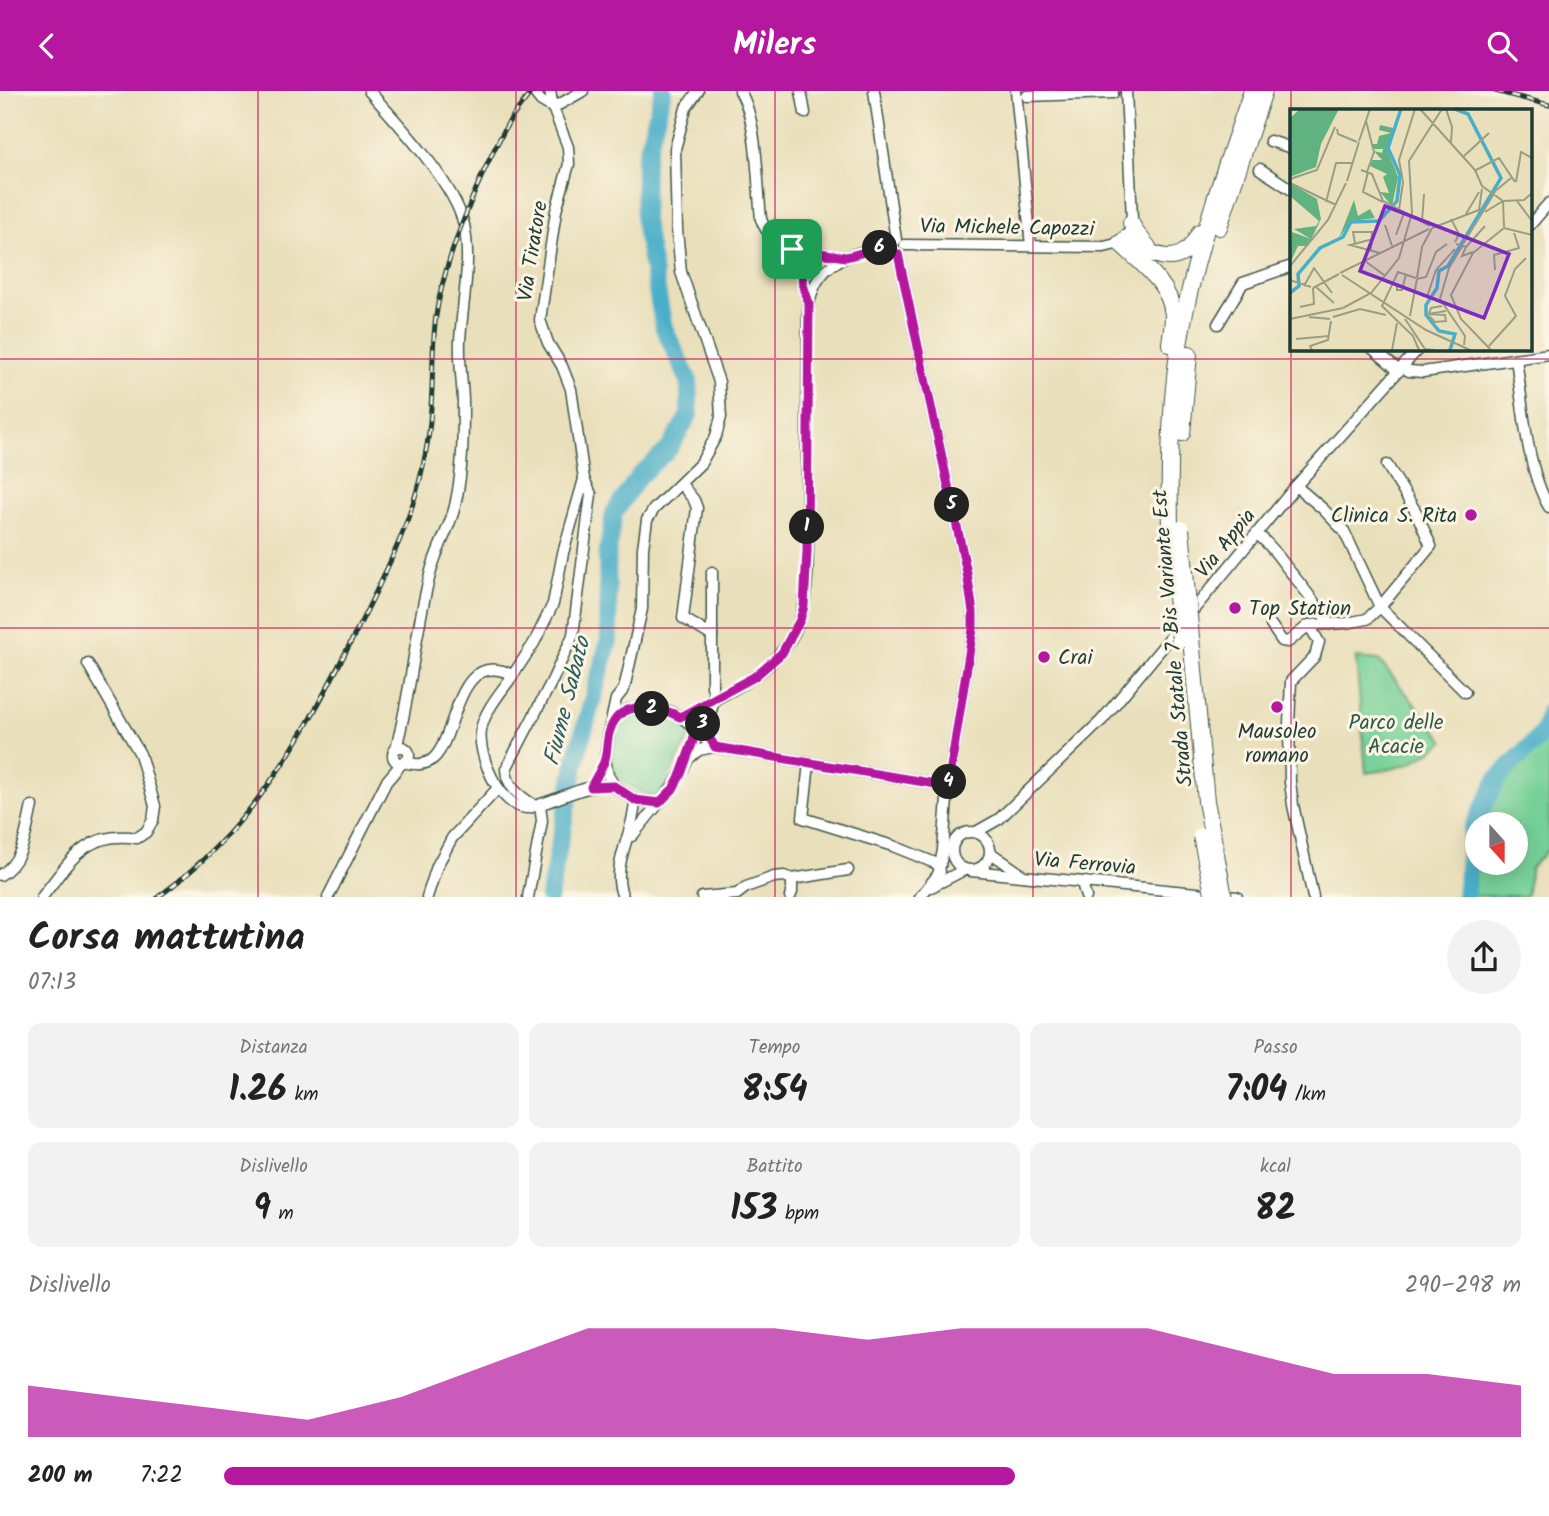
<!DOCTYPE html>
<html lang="it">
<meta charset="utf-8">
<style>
:root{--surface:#fff;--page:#f2f2f2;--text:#222;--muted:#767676;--accent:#b5179e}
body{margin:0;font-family:Kalam,sans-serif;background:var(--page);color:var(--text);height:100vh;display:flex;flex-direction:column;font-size:26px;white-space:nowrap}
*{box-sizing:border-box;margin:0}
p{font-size:23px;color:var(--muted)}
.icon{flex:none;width:38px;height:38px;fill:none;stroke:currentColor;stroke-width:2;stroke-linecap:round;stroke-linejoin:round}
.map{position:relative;height:806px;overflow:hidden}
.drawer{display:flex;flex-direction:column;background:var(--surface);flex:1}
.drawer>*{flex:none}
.needle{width:46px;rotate:159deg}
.controls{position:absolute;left:1465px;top:721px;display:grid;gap:14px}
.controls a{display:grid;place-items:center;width:63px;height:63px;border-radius:50%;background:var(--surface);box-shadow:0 4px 18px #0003;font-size:35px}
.pin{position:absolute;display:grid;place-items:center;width:60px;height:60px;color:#fff;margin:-30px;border-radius:14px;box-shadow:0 4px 10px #0006}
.km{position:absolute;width:35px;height:35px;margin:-18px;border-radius:50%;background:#222;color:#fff;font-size:19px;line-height:35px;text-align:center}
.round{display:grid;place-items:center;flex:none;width:74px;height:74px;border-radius:37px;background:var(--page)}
.overview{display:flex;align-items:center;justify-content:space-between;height:119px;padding:0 28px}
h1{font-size:38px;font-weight:800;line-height:52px}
.figures{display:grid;grid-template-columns:repeat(3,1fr);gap:10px;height:119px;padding:7px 28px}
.figures div{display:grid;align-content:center;border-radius:14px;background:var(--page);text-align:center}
.figures b{font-size:35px;font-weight:800}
.figures small{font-size:19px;font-weight:400}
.figures p{font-size:19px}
.chart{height:196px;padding:14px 28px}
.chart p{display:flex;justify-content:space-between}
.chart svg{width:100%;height:126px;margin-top:7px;fill:var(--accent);opacity:.7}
ul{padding:0 28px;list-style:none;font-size:23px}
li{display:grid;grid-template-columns:112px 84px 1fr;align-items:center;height:52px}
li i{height:18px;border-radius:9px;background:var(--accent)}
header{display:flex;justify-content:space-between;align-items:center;height:91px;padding:0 28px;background:var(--accent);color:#fff;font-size:32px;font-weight:800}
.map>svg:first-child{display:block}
</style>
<header><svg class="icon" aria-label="back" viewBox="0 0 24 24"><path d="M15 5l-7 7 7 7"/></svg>Milers<svg class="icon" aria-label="search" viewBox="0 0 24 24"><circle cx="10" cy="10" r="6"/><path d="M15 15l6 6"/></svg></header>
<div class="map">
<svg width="1549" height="806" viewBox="0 0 1549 806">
<rect width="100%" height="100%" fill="#fcf5e5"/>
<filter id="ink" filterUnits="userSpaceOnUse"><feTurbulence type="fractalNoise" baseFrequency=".0143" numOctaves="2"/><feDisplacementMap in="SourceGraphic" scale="14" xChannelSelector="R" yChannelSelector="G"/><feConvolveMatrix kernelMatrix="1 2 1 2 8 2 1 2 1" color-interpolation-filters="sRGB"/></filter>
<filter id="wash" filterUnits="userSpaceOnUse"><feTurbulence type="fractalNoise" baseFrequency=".00686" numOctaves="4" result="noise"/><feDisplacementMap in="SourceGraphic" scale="28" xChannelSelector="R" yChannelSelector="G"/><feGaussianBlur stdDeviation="1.57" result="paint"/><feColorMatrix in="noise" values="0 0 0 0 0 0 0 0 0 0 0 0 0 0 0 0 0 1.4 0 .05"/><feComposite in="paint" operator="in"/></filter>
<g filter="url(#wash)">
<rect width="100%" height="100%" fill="#e9dfba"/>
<!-- green -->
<g fill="#75d097" stroke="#4a8666" stroke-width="2">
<path d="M1356,567l23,2 66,81c-29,22 -42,28 -79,32z"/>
<path d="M630,622l50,10 12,9 -32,62 -10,3 -36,-21 -5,-7 12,-53z"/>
<path d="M1549,634v123l-18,20 -5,28h-57l8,-67v34h39v-39h-37l19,-42 47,-46z"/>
</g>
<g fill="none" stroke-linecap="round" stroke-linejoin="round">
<!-- river -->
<g stroke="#49aec8" stroke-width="18">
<path d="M549,806l28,-142 32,-115 -2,-83 7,-44 25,-37 30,-27 20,-34v-34l-25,-53 -20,-107 1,-60 18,-70"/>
<path d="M1465,806l7,-68 26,-51 45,-45 6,-21"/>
</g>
</g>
</g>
<g filter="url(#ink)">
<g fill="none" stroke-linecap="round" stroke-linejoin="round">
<defs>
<g id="minor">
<path d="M369,0c28,31 86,93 95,134 8,37 -2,79 -4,116 -1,20 2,39 3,59 0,33 0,69 -7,101 -4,24 -19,46 -25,70 -16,58 -19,119 -35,177"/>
<path d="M533,0l8,10 12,7"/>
<path d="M740,0c18,31 17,91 21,128 6,17 16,22 31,30"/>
<path d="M801,0l4,22"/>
<path d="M874,0l22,149"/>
<path d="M1016,0l15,155"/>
<path d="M1027,5l86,-3"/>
<path d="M553,17l30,-17"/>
<path d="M1270,50l22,7"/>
<path d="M1260,78l32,21"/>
<path d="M1530,134l19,-22"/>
<path d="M905,154l199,2 16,-4 10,-12 2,-12 -6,-128"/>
<path d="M898,163l69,319 6,39v17l-25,157 -5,64 -5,26"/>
<path d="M809,212l-7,-32 -10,-22 54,8"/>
<path d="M1218,233l25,-41 49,-17"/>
<path d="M1372,257l27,23"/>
<path d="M1516,268c7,45 10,109 33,148"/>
<path d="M1403,276l6,4 14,1 126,-18"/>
<path d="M681,393l13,16 3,8 -14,110 29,18"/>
<path d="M1296,395l27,23 21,22 36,76 85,85"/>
<path d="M1257,443c18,14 22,25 36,41 13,16 25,32 37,49"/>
<path d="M712,481v114l3,12"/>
<path d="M1271,534l11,16 6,1 21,-17 38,-2 20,-4 13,-12 51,-61 -15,-34 -29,-47"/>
<path d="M1309,534l10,17 -4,14 -24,25 -2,43 1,58 3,23 20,92"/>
<path d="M513,584l21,-32 19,-39 10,-51 21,-74 -13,-90 -9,-23 -14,-23 -8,-23 16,-109 13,-47 -1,-17 -15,-39 -3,-17"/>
<path d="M680,626c41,-21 92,-41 114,-84 19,-34 13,-102 13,-141 0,-46 0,-92 1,-138 0,-26 -4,-55 12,-77 17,-23 46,-26 71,-32"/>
<path d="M612,633c15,-29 67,-17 83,6 -2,27 -18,55 -36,73l-24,-3 -21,-14 -6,-11 -3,-15 4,-29 7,-32 8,-10 18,-80 1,-61 4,-28 7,-11 47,-46 15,-27 5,-19 -2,-35 -38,-110 -4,-42 -2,-81 11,-41 12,-17"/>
<circle cx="401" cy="664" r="8"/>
<path d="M714,656l-19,-17 14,-13 6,-19"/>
<path d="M688,668l11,-9 15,-3 234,39"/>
<path d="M403,671c9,2 18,4 27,-1 28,-16 23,-116 83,-86 -11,16 -29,36 -32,55 -4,24 18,76 45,78 7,0 14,-4 21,-6 21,-7 44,-19 67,-16"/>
<path d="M809,672l-6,55 90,28 47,19"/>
<path d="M535,715c-15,-10 -28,-18 -29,-37l47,-90 20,-44 18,-141 -7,-15"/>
<circle cx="971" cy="760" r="19"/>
<path d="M976,741l23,-13 103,-99 194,-234 123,-138"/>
<path d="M632,745l27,-33"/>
<path d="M991,762l33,23"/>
<path d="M971,780l266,26"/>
<path d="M0,784c24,-13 26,-45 32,-69"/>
<path d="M1082,792l4,14"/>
<path d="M931,796l33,-17"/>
<path d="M42,806c28,-36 44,-67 95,-59l9,-6 7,-12 2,-14 -15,-52 -52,-90"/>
<path d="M328,806l58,-115 16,-19"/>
<path d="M427,806l10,-31 15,-28 46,-50"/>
<path d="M528,806l14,-76 -2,-16"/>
<path d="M623,806c-14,-31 12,-65 12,-97"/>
<path d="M702,806l35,-3 9,-7 28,-10 10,-1 8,3 56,-9"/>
<path d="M790,806l2,-5v-13"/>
<path d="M920,806l20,-25"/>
</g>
<g id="highway">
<path d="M1131,132l6,11 11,13"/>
<path d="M1219,136l45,-136"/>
<path d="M1125,148c31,18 56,32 75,-7"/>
<path d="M1120,152c21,20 51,41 53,72 0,10 -2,20 -3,29"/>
<path d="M1182,342l7,-79"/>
<path d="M1170,439c-1,-67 0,-136 12,-203 15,-80 43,-159 70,-236"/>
</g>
</defs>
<!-- minor casing -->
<use href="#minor" stroke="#3d5548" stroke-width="13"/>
<!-- highway casing -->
<use href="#highway" stroke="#3d5548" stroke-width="18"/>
<!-- minor -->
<use href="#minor" stroke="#fff" stroke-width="10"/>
<!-- highway -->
<use href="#highway" stroke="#fff" stroke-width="16"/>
<defs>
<g id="rail">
<path d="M1495,0l54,14"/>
<path d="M158,806c97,-70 145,-161 198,-265 31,-62 60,-117 71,-187 7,-39 4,-81 8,-121 6,-58 44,-148 72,-199 7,-12 17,-23 25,-34"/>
</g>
</defs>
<!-- rail casing -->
<use href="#rail" stroke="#1f3d34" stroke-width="5"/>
<!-- rail -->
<use href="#rail" stroke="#fcf5e5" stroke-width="2.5" stroke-dasharray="8" stroke-linecap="butt"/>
<defs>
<g id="highway-bridge">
<path d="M1181,438l25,272 18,96"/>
<path d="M1170,439l10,110"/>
<path d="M1201,745l12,57"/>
</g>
</defs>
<!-- highway-bridge casing -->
<use href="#highway-bridge" stroke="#3d5548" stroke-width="18" stroke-linecap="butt"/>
<!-- highway-bridge -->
<use href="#highway-bridge" stroke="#fff" stroke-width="16"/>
</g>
</g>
<g fill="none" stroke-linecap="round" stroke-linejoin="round" filter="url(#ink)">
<defs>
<path id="route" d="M891,154l1,6 6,3 69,319 6,39v17l-25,157 -233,-39 -7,-12 1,-18 -14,13 -2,11 -12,33 -8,15 -14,14 -24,-3 -21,-14 -23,1c4,-8 9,-16 13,-25 4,-10 2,-22 6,-32 10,-31 47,-25 70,-13l74,-40 28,-24 18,-33 4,-14 3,-55 2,-248 -6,-18 -1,-14 -10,-22 54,8z"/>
</defs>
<!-- route casing -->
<use href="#route" stroke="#fff" stroke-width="14"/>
<!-- route -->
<use href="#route" stroke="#b5179e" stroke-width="9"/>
</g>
<!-- grid -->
<path fill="none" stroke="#c2185b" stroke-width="2" stroke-opacity="0.55" d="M258,0v806M516,0v806M775,0v806M1033,0v806M1291,0v806M0,268h1549M0,537h1549"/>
<!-- markers -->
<g fill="#b5179e" stroke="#fcf5e5" stroke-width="2.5">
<circle cx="1471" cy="424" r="7"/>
<circle cx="1235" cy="517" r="7"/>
<circle cx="1044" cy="566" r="7"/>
<circle cx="1277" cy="616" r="7"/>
</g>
<g text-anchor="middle" stroke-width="6" stroke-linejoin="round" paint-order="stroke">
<!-- street labels -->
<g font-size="21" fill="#1f3d34" stroke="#fcf5e5">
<text transform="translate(1007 136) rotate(1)" y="7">Via Michele Capozzi</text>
<text transform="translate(532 160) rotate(-81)" y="7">Via Tiratore</text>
<text transform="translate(1225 452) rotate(-51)" y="7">Via Appia</text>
<text transform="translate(1172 547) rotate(-95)" y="7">Strada Statale 7 Bis Variante Est</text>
<text transform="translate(1085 772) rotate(5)" y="7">Via Ferrovia</text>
</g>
<!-- poi labels -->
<g font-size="21" fill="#1f3d34" stroke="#fcf5e5" text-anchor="start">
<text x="1457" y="431" text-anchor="end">Clinica S. Rita</text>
<text x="1249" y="524">Top Station</text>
<text x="1058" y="573">Crai</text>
<text x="1277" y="647" text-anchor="middle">Mausoleo<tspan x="1277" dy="24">romano</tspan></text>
</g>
<!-- park labels -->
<g font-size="21" fill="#305a48" stroke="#fcf5e5">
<text x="1396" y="638">Parco delle<tspan x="1396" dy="24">Acacie</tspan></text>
</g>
<!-- water labels -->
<g font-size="23" font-style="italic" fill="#2c5f60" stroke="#fcf5e5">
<text transform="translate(566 610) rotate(-76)" y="8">Fiume Sabato</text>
</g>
</g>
<!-- overview -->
<g transform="translate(1290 18)">
<rect width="242" height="242" fill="#e9dfba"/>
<path d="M10,0h39l-18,35 -5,23 -26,10v-59zM90,16l13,3 -5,24 10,25 -6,29 -12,-14 9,1 -6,-16 4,-3 -17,-8 2,-6h10l-8,-9 8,2 1,-4h-9l-2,-5h5l2,-8 12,-3 -12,-3zM0,74l27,16 4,20 -13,27h-10l-8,17 2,-31 19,7 -17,-10 22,-3 3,-5 -29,-25zM64,91l4,16 12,-7 5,9 -24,3 -12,17z" fill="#60b280"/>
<path fill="none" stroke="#49aec8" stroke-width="3.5" d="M0,184l9,-7 -1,-12 22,-26 23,-11 8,-15 28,-1 18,-20 3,-26 -12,-27 13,-39M160,241l5,-16 -16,-3 -13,-16v-10l11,-17 2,-17 9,-5 53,-88 -33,-64 -13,-5"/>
<path fill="none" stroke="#989e84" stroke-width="2" d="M130,0l55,61M156,0l6,18 -1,15M76,12l8,31 -7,20M47,20l1,5 19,8M69,32l11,-32M174,47l25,-23M71,61l11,4 11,27 47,25M185,61l7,16 21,15M186,61l23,-12 16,24M78,63l-5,20 20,10M0,70l27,-9 18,-43M57,72l12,-39M226,73l5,-30 11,6M0,74l46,22M204,83l17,-14M213,92l1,26M227,92l15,20M36,93l10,-39h16M109,101l4,-28 -4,-22 16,-51M195,103l18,-11 21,-1 8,-7M176,105l13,-22M161,110l8,15 -4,8M132,113l2,-28M95,116l7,21M142,119l47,-18 3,-21M214,119l28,7M106,126l8,-22M83,130l-23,6 30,8M65,134l-2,-11h19l-1,18M166,135l10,3 -4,9 11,-4M173,135l32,-52M173,136l-14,23 -9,31 25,37 -1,9M176,138l19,-21M183,144l-22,42 10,24 30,31M183,144l31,-25M75,152l19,14M0,157l38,-46 18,-37M205,161l-1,-15 25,-7 -5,-15M50,164l89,-44M52,166l84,55 44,20M126,169l-18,-6 -16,34 31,30 6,14M127,169l5,-31 10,-19M127,170l9,-2 10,-25 11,-8M0,171l21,7M107,176v5h5l4,-16M14,177l10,-18 18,25M25,177l19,17M23,179l26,-14M137,188l9,-27 19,-21M152,197l-11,2 -2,6 17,-3M10,198l14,-3 -1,-16M53,199l28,-15 28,-35 13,-45 -3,-52 33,-52M139,205l16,1 1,6 -11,1 -6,-6M120,207l7,-37M19,208l21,2M43,208l27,-8 26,6M0,210l53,-11M115,210l20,30 9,1M6,230l33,-3M199,237l27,-30 -11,-20 10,-27 11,-11M22,241l-2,-4 18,-6 3,-19M102,241l5,-27"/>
<path fill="#7b2cbf" fill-opacity="0.15" stroke="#7b2cbf" stroke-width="3.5" d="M95,97l124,48 -25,64 -124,-47z"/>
<rect width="242" height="242" fill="none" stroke="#1f3d34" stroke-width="3.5"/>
</g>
</svg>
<div class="controls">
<a><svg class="needle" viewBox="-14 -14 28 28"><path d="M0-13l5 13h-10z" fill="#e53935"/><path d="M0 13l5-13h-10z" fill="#767676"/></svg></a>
</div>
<div class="pin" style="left:792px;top:158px;background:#1e9e55"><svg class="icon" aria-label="arrive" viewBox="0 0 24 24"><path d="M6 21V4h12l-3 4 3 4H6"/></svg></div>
<b class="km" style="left:807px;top:436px">1</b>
<b class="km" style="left:652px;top:618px">2</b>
<b class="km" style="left:703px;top:633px">3</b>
<b class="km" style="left:949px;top:691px">4</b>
<b class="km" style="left:952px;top:414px">5</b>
<b class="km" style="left:880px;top:157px">6</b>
</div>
<section class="drawer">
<div class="overview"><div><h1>Corsa mattutina</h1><p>07:13</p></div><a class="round"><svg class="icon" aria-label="share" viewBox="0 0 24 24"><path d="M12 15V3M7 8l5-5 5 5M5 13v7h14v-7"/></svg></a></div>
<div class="figures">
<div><p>Distanza</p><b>1.26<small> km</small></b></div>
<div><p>Tempo</p><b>8:54</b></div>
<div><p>Passo</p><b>7:04<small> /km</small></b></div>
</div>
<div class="figures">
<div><p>Dislivello</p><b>9<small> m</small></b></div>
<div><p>Battito</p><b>153<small> bpm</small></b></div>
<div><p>kcal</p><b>82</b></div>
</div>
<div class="chart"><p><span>Dislivello</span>290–298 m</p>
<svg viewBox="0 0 160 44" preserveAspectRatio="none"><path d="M0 44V26L10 30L20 34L30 38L40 30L50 18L60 6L70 6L80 6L90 10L100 6L110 6L120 6L130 14L140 22L150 22L160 26V44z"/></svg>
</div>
<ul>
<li><b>200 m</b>7:22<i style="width:61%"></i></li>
</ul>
</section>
